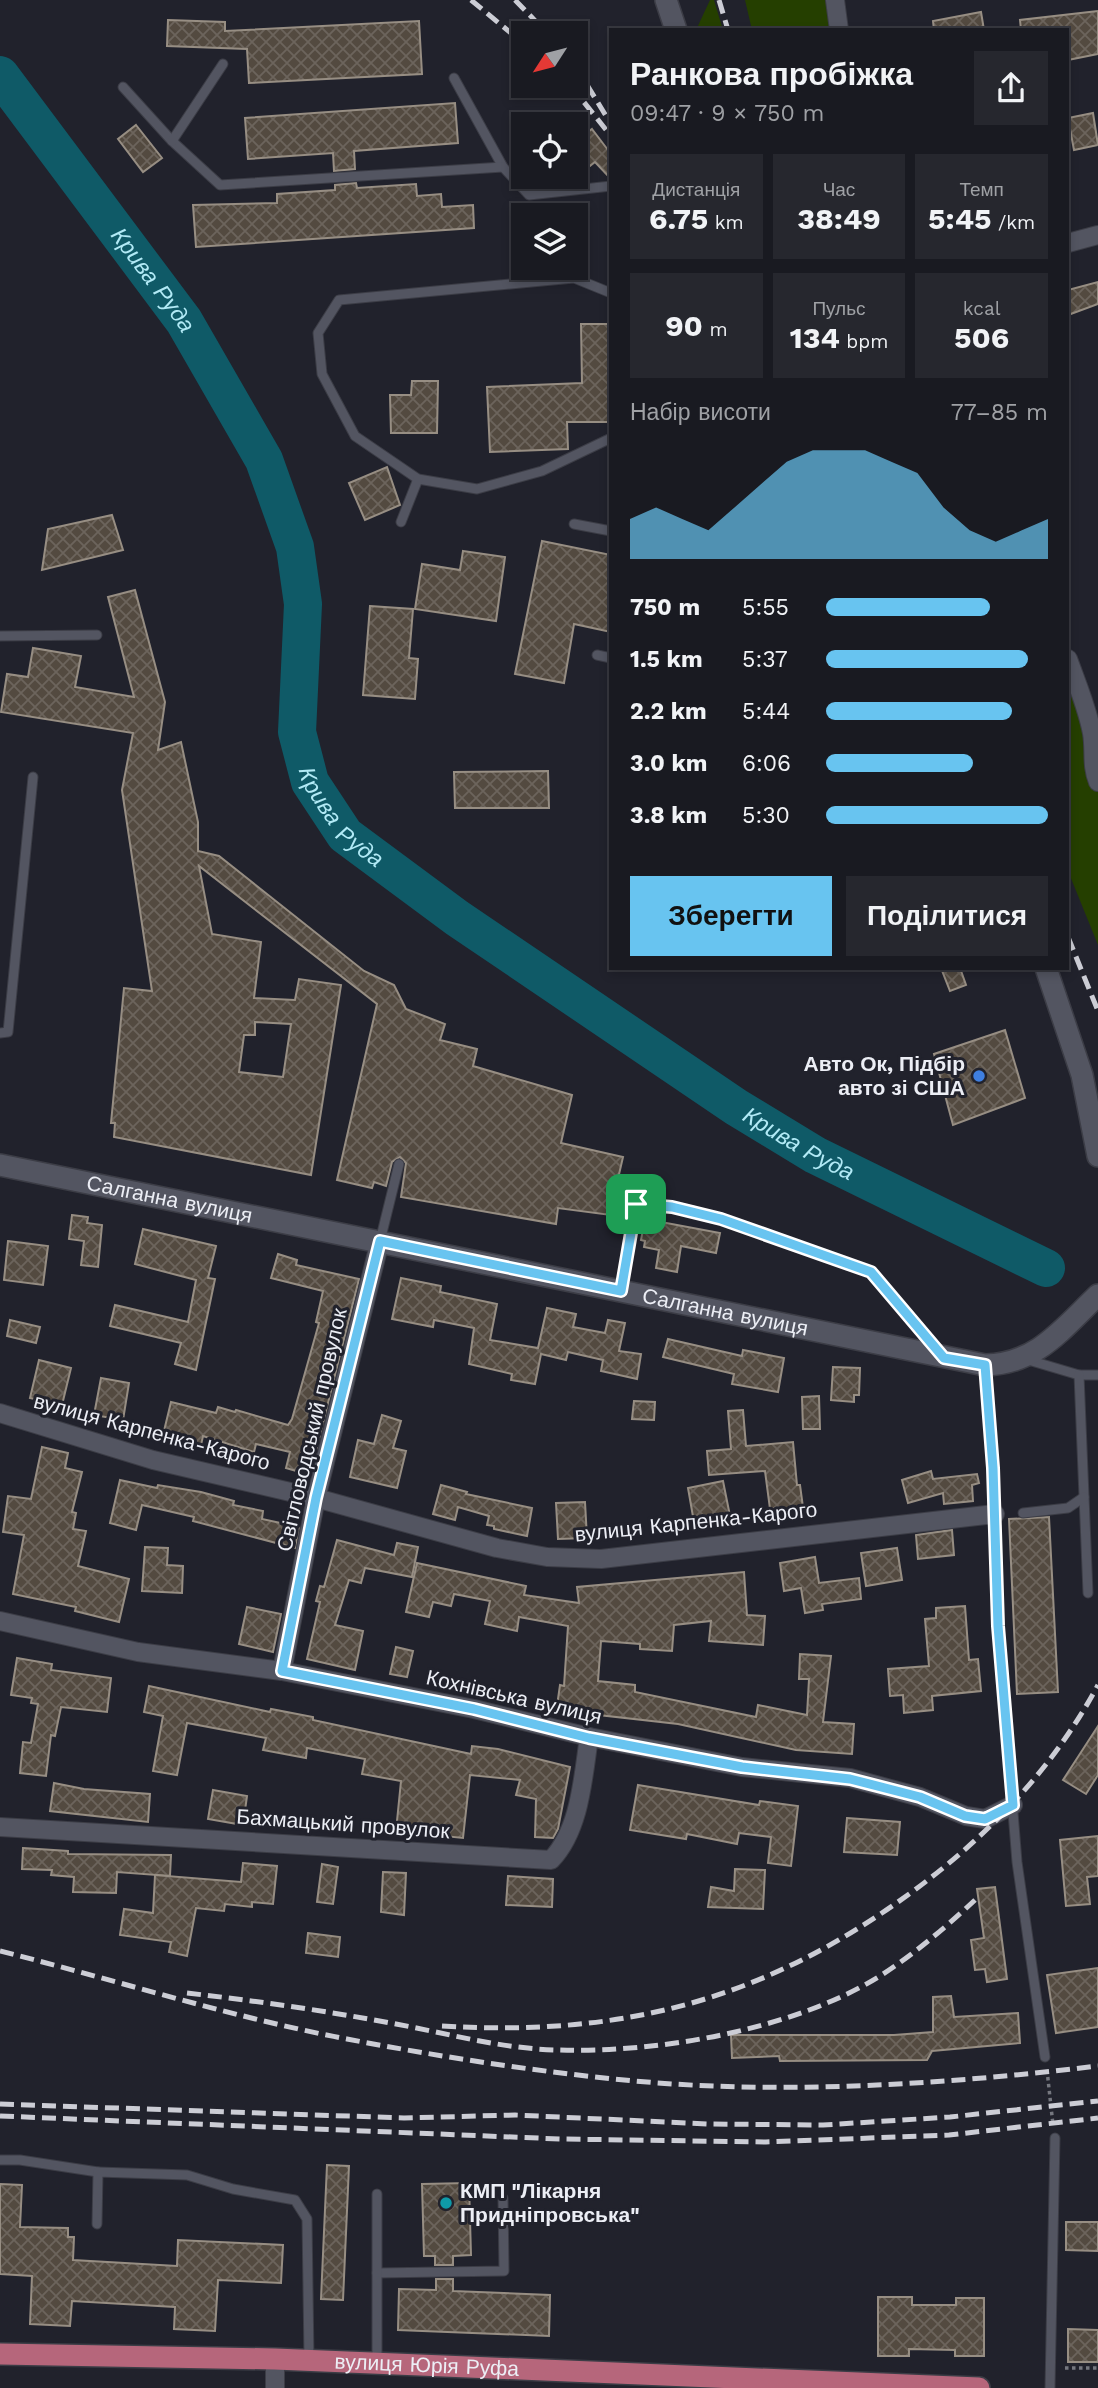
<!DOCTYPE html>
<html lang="uk">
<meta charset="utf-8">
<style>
:root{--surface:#191a21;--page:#26272e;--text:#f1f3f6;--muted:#9fa1a5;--line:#37383f;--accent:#68c4f0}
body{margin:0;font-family:"Work Sans",sans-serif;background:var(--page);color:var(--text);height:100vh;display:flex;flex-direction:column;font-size:26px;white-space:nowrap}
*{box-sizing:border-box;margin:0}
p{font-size:23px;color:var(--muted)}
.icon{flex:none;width:38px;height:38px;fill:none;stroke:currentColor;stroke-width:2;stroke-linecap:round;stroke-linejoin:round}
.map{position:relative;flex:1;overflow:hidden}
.drawer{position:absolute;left:609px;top:28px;width:460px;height:942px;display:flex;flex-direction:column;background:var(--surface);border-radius:0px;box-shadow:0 4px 10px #0003,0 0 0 2px var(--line)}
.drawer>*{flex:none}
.needle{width:46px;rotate:234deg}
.fabs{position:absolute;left:511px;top:21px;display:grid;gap:14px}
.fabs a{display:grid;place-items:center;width:77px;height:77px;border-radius:0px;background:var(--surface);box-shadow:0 4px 10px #0003,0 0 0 2px var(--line);font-size:35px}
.pin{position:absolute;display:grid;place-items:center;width:60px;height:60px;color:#fff;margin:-30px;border-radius:14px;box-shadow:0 4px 10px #0006}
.round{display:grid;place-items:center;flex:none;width:74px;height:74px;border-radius:0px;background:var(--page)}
.overview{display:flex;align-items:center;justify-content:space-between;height:119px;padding:0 21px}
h1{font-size:32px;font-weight:700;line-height:52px}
.stats{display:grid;grid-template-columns:repeat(3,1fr);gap:10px;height:119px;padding:7px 21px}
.stats div{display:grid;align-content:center;border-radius:0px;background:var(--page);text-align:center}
.stats b{font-size:30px;font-weight:700}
.stats small{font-size:19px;font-weight:400}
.stats p{font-size:19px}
.chart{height:196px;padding:14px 21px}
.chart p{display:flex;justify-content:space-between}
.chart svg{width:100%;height:126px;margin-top:7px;fill:var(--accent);opacity:.7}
.action{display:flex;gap:14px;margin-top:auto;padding:14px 21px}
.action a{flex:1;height:80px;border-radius:0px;background:var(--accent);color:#111;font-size:28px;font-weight:700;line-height:80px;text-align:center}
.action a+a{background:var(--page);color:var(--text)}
ul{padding:0 21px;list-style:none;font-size:23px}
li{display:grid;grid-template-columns:112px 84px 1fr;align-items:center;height:52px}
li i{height:18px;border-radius:9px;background:var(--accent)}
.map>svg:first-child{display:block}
</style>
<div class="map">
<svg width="1098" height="2388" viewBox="0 0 1098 2388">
<defs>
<pattern id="building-cross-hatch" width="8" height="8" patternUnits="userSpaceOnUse" patternTransform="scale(1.75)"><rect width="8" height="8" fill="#534a40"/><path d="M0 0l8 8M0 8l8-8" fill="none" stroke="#6c645c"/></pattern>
</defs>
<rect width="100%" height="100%" fill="#21222c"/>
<!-- grass -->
<g fill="#253f00">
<path d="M710,0h4l9,30h-27z"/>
<path d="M745,0h86l6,30h-85z"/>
<path d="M1068,670l30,119v156l-30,-74z"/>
</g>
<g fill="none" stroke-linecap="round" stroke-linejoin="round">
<!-- river -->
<path stroke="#0f5a67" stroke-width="38" id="s1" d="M0,75l184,246 80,139 31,87 8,57 -6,128 13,50 35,53 112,83 279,189 79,48 231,113"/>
</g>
<!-- building -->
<g fill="url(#building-cross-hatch)" stroke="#978e83" stroke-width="2" fill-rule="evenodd">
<path d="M1098,11v43l-30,6v-30h-47l-1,-10z"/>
<path d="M981,12l3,18h-50l-1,-9z"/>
<path d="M168,20l57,2v9l194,-10 3,53 -173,9 -2,-34 -80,-3z"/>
<path d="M455,103l3,40 -104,8 1,18 -21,2 -1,-18 -85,6 -3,-41z"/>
<path d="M1093,113l5,32 -24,5 -6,-32z"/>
<path d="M136,125l26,33 -19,14 -25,-33z"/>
<path d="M592,129l19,25v25l-16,-17 -9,7 -10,-12v-16z"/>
<path d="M356,183l1,5 59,-4 1,12 24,-2 1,13 31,-2 1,23 -278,19 -3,-42 84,-2v-9l58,-4v-5z"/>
<path d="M1098,282v22l-30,11v-25z"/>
<path d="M581,324h30v98h-44l1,27 -78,3 -3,-65 95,-4z"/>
<path d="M412,381h26l-1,52h-46l-1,-38h21z"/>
<path d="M387,467l13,38 -35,15 -16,-37z"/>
<path d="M112,515l11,35 -81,20 6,-41z"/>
<path d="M542,541l69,14v77l-37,-8 -10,59 -49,-9z"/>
<path d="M463,551l42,6 -9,64 -81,-12 7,-45 38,6z"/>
<path d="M135,590l30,112 -7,48 23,-8 17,80v29l21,5 145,115 30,14 12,24 39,15 -5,16 37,9 -4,17 99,29 -11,48 62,14 -9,39 7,1 -3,19 -60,-8 -2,16 -155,-27 5,-34 -6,-6 -8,5 -6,24 -12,-4 -2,6 -35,-8 40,-176 -178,-138 13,68 49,8 -7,56 41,2 4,-21 42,6 -30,190 -197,-38 1,-14h-4l13,-135 28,3 -30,-201 11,-57 -132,-21 6,-38 21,3 5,-29 48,8 -6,31 59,10 -26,-100zM255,1022l36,2 -8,53 -44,-5 5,-37h11z"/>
<path d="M370,606l43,3 -4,49 9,1 -3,40 -52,-4z"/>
<path d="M548,771l1,37h-94l-1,-36z"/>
<path d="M941,968h19l6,17 -16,6z"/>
<path d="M1005,1030l20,68 -72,27 -19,-71z"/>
<path d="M72,1215l16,2 -1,6 15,2 -4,42 -17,-2 3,-24 -15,-2z"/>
<path d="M645,1219l75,14 -4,20 -35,-7 -4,26 -21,-4 3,-18 -15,-3 1,-6 -4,-1z"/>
<path d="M143,1229l73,17 -8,32 7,1 -19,91 -21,-6 6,-21 -71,-17 5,-21 73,17 8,-42 -61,-16z"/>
<path d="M8,1241l40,5 -5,39 -39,-5z"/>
<path d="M278,1254l19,6 -1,5 63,14 -49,196 -24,-7 4,-16 -34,-8 -2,8 -51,-16 -2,9 -38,-10 8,-33 45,11 2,-6 17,5 1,-2 52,15 4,-6 27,-96 -3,-1 7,-31 -52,-13z"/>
<path d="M401,1278l40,8 -1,6 57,12 -7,36 48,8 9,-40 29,6 -3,13 32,6 3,-13 17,3 -6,28 22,3 -4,25 -36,-8 2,-11 -35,-8 -2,8 -25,-6 -6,30 -24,-4 1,-6 -43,-10 5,-36 -40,-8 -1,7 -41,-8z"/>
<path d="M10,1320l30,7 -4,16 -29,-7z"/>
<path d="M668,1339l74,17 1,-6 41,8 -6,34 -46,-8 2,-10 -71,-17z"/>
<path d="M39,1360l32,8 -9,37 -32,-7z"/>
<path d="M833,1367l27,1 -1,27h-5v7l-23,-2z"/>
<path d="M101,1378l28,5 -6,37 -29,-5z"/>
<path d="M819,1396l1,33h-17l-1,-32z"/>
<path d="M634,1401l21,1 -1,18 -22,-1z"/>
<path d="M743,1410l3,36 47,-4 4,43h3l4,30 -25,3 -1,-10 -8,1 -5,-38 -56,4 -2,-24 24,-2 -3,-38z"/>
<path d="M382,1415l19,6 -8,27 13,3 -9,37 -47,-11 8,-37 16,4z"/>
<path d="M42,1447l26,6 -3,15 17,4 -10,40 4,1 -3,16 13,2 -8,35 51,13 -10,43 -44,-11 1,-4 -63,-13 11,-59 -21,-3 5,-36 23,3z"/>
<path d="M931,1471l2,8 44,-5 2,9 -7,2 1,16 -29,3 -1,-11 -35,10 -6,-23z"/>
<path d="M120,1480l37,8 1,-3 43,7 33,9 -1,4 30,6 -1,8 37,8 -4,21 -102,-27 1,-4 -52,-12 -6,25 -26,-7z"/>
<path d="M723,1481l8,40 -36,7 -7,-40z"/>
<path d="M441,1485l26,7 -1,2 66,14 -5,28 -33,-7v-3l-7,-1 2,-9 -31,-9 -3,13 -22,-6z"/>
<path d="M585,1502l2,36 -29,1 -2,-36z"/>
<path d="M1049,1517l9,175 -41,2 -8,-175z"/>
<path d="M952,1530l2,25 -36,4 -2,-24z"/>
<path d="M337,1540l57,15 3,-12 21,4 -6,30 -47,-9 -4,15 -12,-3 -14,45 28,6 -8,39 -48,-11 13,-57 -4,-1 4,-15 4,1z"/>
<path d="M145,1547l23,1 -1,17 16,1 -1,27 -40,-2z"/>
<path d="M897,1548l5,32 -36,6 -5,-33z"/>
<path d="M815,1557l4,26 40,-5 2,21 -39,5 1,6 -18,3 -4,-25 -17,3 -4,-28z"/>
<path d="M417,1563l109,23 -2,9 55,8 -2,-16 167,-15 3,43 18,1 -2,29 -54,-4 2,-20 -37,4 -2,26 -32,-2v-5l-39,-3 -3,40 37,4v7l121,25 2,-12 49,10 2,-36h-10l1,-25 31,2 -8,66 31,2 -2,30 -56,-4 -118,-26 -88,-10v-3l-33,-5 3,-21 4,1 4,-60 -49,-9 -2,14 -32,-7 5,-23 -36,-7 -3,12 -18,-4 -4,15 -23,-5z"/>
<path d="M965,1606l4,54 9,-1 3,32 -49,5 1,14 -29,3 -1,-18 -13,1 -2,-27 41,-3 -4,-47 11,-1v-10z"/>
<path d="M247,1607l34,7 -8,38 -34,-8z"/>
<path d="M396,1647l17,4 -6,26 -17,-3z"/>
<path d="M17,1658l35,6 -1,6 60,8 -4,34 -46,-5 -6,29 -4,-1 -5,41 -26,-3 3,-31 8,1 7,-39 -7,-1 1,-5 -21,-3z"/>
<path d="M149,1686l121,26 1,-3 42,8v3l158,34 1,-8 26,3 72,18 -12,62 -5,9 -18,-1 1,-38 -20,-4 4,-15 -50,-5 -7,63 -67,-7 5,-50 -39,-7 3,-15 -58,-11 -1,10 -43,-8 3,-12 -79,-15 -10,52 -24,-4 10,-55 -19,-4z"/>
<path d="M1098,1726v49l-12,19 -23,-14z"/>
<path d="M54,1783l30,6 66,5 -2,28 -98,-11z"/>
<path d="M638,1785l121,20 1,-4 38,5 -7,60 -23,-3 3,-26 -32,-4 -2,11 -50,-10 -1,5 -56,-9z"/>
<path d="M213,1790l34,6 -4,29 -35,-6z"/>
<path d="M847,1818l53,4 -3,33 -53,-3z"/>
<path d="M1098,1836v40l-11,1 3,27 -24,2 -6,-66z"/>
<path d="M23,1848l45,3v3l103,1 -1,21 -53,-4 -1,21 -43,-1 1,-15 -23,-2 1,-5 -30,-1z"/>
<path d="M243,1863l34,3 -4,38 -21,-2v5l-27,-3 -1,7 -28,-3 -9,48 -18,-4 2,-10 -51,-7 4,-26 29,4 2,-38 86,7z"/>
<path d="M322,1864l16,3 -5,37 -16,-2z"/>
<path d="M735,1869l30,1 -2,39 -55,-2 3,-20 23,4z"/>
<path d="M383,1872l23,1 -2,42 -23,-3z"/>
<path d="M508,1876l45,3 -1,28 -46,-2z"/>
<path d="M995,1887l12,92 -20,3 -2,-13 -10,1 -4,-30 13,-2 -7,-49z"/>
<path d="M308,1933l32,4 -2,20 -32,-4z"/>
<path d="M1098,1968v59l-42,6 -9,-58z"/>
<path d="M951,1996l3,21 64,-4 2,30 -88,8 -5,9 -147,1 -1,-5 -47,2 -1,-23h163l39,-3v-35z"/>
<path d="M327,2165l22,1 -6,134 -22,-1z"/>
<path d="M469,2183l2,72 -18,1v9h-18v-9h-11l-2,-72z"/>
<path d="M0,2184l22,1 -2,42 48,1v9h6l-1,23 104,6 1,-26 105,5 -2,38 -63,-3 -3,51 -41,-2 1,-22 -103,-6 -2,25 -40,-2 2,-48 -32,-2z"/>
<path d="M1066,2222h32v29l-32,-1z"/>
<path d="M436,2279h17v12l97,4 -1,41 -151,-6 1,-41 37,1z"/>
<path d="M878,2297h34v8h44v-7h28v58h-29v-6l-46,-1v7h-31z"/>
<path d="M1068,2329l30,1v32h-30z"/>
</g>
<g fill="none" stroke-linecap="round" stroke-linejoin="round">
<defs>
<g id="service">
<path d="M454,78l49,89 26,28 82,-9"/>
<path d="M123,87l49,54 48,44 283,-18"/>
<path d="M172,141l51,-77"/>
<path d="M611,293l-37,-15 -235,22 -21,33 4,41 33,62 63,43 59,10 65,-18 69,-33"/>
<path d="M401,522l17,-43"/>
<path d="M574,524l37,7"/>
<path d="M0,636l97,-1"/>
<path d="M597,655l14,3"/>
<path d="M0,1033l8,-1 25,-255"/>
<path d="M380,1241l19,-77"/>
<path d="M621,1290l15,-86 36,3 49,12 150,53 68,79"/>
<path d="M1025,1359l54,16h19"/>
<path d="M985,1365l8,103 5,158 19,236 28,195"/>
<path d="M1079,1375l9,218"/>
<path d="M1023,1513l45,-5 16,-11"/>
<path d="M0,2160h20l78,12"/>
<path d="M97,2224l1,-52 89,3 46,14 62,11 12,19 2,140"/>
<path d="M377,2273l127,-2 -1,-73"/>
<path d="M377,2363v-169"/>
<path d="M1050,2388l5,-250"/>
</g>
<g id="minor">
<path d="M835,0l4,30"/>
<path d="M1068,243l30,-8"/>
<path d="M1068,659c9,25 19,48 24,74 3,18 -1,32 6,49"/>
<path d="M0,1413l153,47 163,38 181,50 50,9 54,2 394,-45"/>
<path d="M0,1621l138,31 144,19 192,38 115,28 153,30 108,11 70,19 46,19 19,3 28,-14"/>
<path d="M282,1671l34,-173 64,-257"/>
<path d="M0,1827l551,33c29,-30 32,-82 38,-123"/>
<path d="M275,2388v-29"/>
</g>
<g id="tertiary">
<path id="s2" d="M0,1165l985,200c52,-1 77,-36 113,-70"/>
</g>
<g id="secondary">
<path d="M666,0l10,30"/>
<path d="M1046,968l36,107 16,81"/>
</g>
<g id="primary">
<path id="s3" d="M0,2354l275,5 704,29"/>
</g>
</defs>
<!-- service casing -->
<use href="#service" stroke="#3c3d46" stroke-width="11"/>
<!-- minor casing -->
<use href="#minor" stroke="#3c3d46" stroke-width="20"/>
<!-- tertiary casing -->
<use href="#tertiary" stroke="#3c3d46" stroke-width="24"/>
<!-- secondary casing -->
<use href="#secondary" stroke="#3c3d46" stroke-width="24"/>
<!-- primary casing -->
<use href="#primary" stroke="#3c3d46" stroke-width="24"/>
<!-- path -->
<g stroke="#75777f" stroke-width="3.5" stroke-dasharray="3.5 3.5" stroke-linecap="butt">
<path d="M1047,2070l6,55"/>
<path d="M1065,2368h33"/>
</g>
<!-- service -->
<use href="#service" stroke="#535561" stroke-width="9"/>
<!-- minor -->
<use href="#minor" stroke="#535561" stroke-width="18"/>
<!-- tertiary -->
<use href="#tertiary" stroke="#535561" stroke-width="21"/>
<!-- secondary -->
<use href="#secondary" stroke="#535561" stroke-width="21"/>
<!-- primary -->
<use href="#primary" stroke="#b6667b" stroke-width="21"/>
<!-- rail -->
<g stroke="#cccdd5" stroke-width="5" stroke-dasharray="14 7" stroke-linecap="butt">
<path d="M471,0l52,43"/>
<path d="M515,0l32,33"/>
<path d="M719,0l9,30"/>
<path d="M576,67l35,57"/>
<path d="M571,86l40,50"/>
<path d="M1068,937l30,74"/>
<path d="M0,1951c116,29 230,66 347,88 94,18 192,33 288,42 152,14 312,3 463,-15"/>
<path d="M187,1993c70,8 140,18 209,31 54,10 107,25 162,26 101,3 235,-20 322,-74 34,-22 65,-48 95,-76"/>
<path d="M442,2026c184,11 325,-27 474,-137 74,-55 138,-122 182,-204"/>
<path d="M0,2104l404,14 111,-3 193,9 115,1 127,-8 148,-16"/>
<path d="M0,2116l560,23 206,3 183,-7 149,-17"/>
</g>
</g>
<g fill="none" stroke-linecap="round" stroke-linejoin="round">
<defs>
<path id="route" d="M636,1204l36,3 49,12 150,53 73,86 41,7 8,103 5,158 15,179 -28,14 -20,-3 -45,-19 -70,-18 -108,-12 -153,-29 -115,-29 -192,-38 34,-173 64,-257 241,50z"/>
</defs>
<!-- route casing -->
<use href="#route" stroke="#fff" stroke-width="14"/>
<!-- route -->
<use href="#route" stroke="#68c4f0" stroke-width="9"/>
</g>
<!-- markers -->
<circle fill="#3f7fe0" stroke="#21222c" stroke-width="2.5" cx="979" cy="1076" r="7"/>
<circle fill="#0f9aa8" stroke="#21222c" stroke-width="2.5" cx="446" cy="2203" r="7"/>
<g text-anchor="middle" stroke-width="6" stroke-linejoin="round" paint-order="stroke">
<!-- poi labels -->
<g font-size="21" font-weight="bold" fill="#eceef5" stroke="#21222c" text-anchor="end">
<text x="965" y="1071">Авто Ок, Підбір<tspan x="965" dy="24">авто зі США</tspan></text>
<text x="460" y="2198" text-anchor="start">КМП "Лікарня<tspan x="460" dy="24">Придніпровська"</tspan></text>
</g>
<!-- street labels -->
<g font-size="21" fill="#eceef5" stroke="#21222c">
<text dy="7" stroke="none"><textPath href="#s2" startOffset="173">Салганна вулиця</textPath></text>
<text dy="7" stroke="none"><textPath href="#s2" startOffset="740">Салганна вулиця</textPath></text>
<text transform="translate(312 1430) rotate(-77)" y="7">Світловодський провулок</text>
<text transform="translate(152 1432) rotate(15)" y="7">вулиця Карпенка-Карого</text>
<text transform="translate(696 1522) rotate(-6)" y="7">вулиця Карпенка-Карого</text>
<text transform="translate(514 1697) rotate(13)" y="7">Кохнівська вулиця</text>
<text transform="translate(343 1824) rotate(4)" y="7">Бахмацький провулок</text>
<text dy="7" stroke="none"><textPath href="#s3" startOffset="427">вулиця Юрія Руфа</textPath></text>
</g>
<!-- water labels -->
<g font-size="23" font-style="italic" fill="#b2eaf6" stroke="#21222c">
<text dy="8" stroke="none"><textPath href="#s1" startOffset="256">Крива Руда</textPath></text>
<text dy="8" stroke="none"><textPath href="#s1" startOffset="844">Крива Руда</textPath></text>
<text dy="8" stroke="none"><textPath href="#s1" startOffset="1410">Крива Руда</textPath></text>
</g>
</g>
</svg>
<div class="fabs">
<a><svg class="needle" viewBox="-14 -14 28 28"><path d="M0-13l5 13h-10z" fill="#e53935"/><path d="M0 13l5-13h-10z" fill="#9fa1a5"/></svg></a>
<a><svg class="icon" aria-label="locate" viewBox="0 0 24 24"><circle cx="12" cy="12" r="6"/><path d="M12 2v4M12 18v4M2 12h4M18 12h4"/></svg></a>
<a><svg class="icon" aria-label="layers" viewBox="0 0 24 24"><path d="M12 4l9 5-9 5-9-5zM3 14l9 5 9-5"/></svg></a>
</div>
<div class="pin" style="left:636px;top:1204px;background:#1e9e55"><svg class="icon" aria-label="arrive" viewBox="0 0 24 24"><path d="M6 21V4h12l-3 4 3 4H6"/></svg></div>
<section class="drawer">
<div class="overview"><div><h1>Ранкова пробіжка</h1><p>09:47 · 9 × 750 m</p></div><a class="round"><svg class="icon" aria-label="share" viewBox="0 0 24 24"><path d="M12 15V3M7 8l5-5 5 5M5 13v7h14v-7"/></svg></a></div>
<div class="stats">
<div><p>Дистанція</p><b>6.75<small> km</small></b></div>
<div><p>Час</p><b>38:49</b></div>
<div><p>Темп</p><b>5:45<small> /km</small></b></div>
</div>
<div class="stats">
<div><b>90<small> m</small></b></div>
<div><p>Пульс</p><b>134<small> bpm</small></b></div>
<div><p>kcal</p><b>506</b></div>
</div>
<div class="chart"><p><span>Набір висоти</span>77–85 m</p>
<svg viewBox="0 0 160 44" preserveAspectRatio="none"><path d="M0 44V30L10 26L20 30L30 34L40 26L50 18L60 10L70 6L80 6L90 6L100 10L110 14L120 26L130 34L140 38L150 34L160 30V44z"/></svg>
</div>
<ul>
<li><b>750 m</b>5:55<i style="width:74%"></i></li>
<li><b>1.5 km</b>5:37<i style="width:91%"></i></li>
<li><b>2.2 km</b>5:44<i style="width:84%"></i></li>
<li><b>3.0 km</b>6:06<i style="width:66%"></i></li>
<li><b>3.8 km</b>5:30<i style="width:100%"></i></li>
</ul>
<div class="action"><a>Зберегти</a><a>Поділитися</a></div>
</section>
</div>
